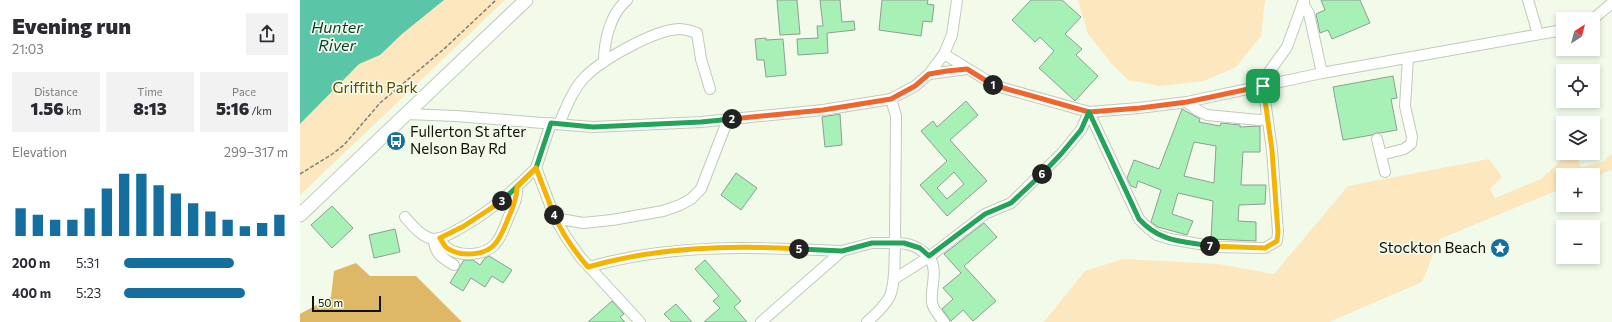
<!DOCTYPE html>
<meta charset="utf-8">
<style>
:root{--surface:#fff;--page:#f2f2f3;--text:#2b2b33;--muted:#7c7c81;--accent:#146f9e}
body{margin:0;font-family:Commissioner,sans-serif;background:var(--page);color:var(--text);height:100vh;display:flex;flex-direction:column;font-size:15px;white-space:nowrap}
*{box-sizing:border-box;margin:0}
p{font-size:13px;color:var(--muted)}
.icon{flex:none;width:22px;height:22px;fill:none;stroke:currentColor;stroke-width:2;stroke-linecap:round;stroke-linejoin:round}
.map{position:relative;flex:1;overflow:hidden}
.side{display:flex;flex-direction:column;background:var(--surface);width:300px}
.side>*{flex:none}
.needle{width:26px;rotate:36deg}
.tools{position:absolute;left:1256px;top:12px;display:grid;gap:8px}
.tools a{display:grid;place-items:center;width:44px;height:44px;border-radius:0px;background:var(--surface);box-shadow:0 2px 6px #0003;font-size:20px}
.scale{position:absolute;left:12px;bottom:10px;width:69px;box-sizing:border-box;padding-left:4px;border:2px solid #11130e;border-top:0;font-size:11px;line-height:14px;white-space:nowrap;color:#11130e;-webkit-text-stroke:3px #f2fbe9;paint-order:stroke}
.pin{position:absolute;display:grid;place-items:center;width:34px;height:34px;color:#fff;margin:-17px;border-radius:8px;box-shadow:0 2px 6px #0006}
.km{position:absolute;width:20px;height:20px;margin:-10px;border-radius:50%;background:#222;color:#fff;font-size:11px;line-height:20px;text-align:center}
.round{display:grid;place-items:center;flex:none;width:42px;height:42px;border-radius:0px;background:var(--page)}
.head{display:flex;align-items:center;justify-content:space-between;height:68px;padding:0 12px}
h1{font-size:22px;font-weight:800;line-height:30px}
.figures{display:grid;grid-template-columns:repeat(3,1fr);gap:6px;height:68px;padding:4px 12px}
.figures div{display:grid;align-content:center;border-radius:0px;background:var(--page);text-align:center}
.figures b{font-size:17px;font-weight:800}
.figures small{font-size:11px;font-weight:400}
.figures p{font-size:11px}
.chart{height:112px;padding:8px 12px}
.chart p{display:flex;justify-content:space-between}
.chart svg{width:100%;height:72px;margin-top:4px;stroke:var(--accent);stroke-width:6}
ul{padding:0 12px;list-style:none;font-size:13px}
li{display:grid;grid-template-columns:64px 48px 1fr;align-items:center;height:30px}
li i{height:10px;border-radius:5px;background:var(--accent)}
main{display:flex;flex:1;min-height:0}
.map>svg:first-child{display:block}
</style>
<main>
<section class="side">
<div class="head"><div><h1>Evening run</h1><p>21:03</p></div><a class="round"><svg class="icon" aria-label="share" viewBox="0 0 24 24"><path d="M12 15V3M7 8l5-5 5 5M5 13v7h14v-7"/></svg></a></div>
<div class="figures">
<div><p>Distance</p><b>1.56<small> km</small></b></div>
<div><p>Time</p><b>8:13</b></div>
<div><p>Pace</p><b>5:16<small> /km</small></b></div>
</div>
<div class="chart"><p><span>Elevation</span>299–317 m</p>
<svg viewBox="0 0 160 44" preserveAspectRatio="none"><path d="M5 44V27M15 44V31M25 44V34M35 44V34M45 44V27M55 44V15M65 44V6M75 44V6M85 44V13M95 44V18M105 44V24M115 44V29M125 44V34M135 44V38M145 44V36M155 44V31"/></svg>
</div>
<ul>
<li><b>200 m</b>5:31<i style="width:67%"></i></li>
<li><b>400 m</b>5:23<i style="width:74%"></i></li>
</ul>
</section>
<div class="map">
<svg width="1312" height="322" viewBox="0 0 1312 322">
<rect width="100%" height="100%" fill="#f2fbe9"/>
<!-- green -->
<g fill="#fce7be">
<path d="M144,0h61l-205,195v-71l59,-60 21,-9 22,-21z"/>
<path d="M778,0h187l-4,36 -25,31 -32,14 -44,5 -32,-6 -16,-16 -24,-30z"/>
<path d="M1269,153h7l5,14 22,-5 9,-9v17l-19,7v-2h-30v13l-123,51 -18,43 -93,40h-285l41,-51 38,-12 96,5 55,10 74,-88 141,-27 13,18 -12,12 5,9 46,-19z"/>
</g>
<!-- forest -->
<path fill="#deb867" d="M56,263l14,13h46l46,46h-162v-8l31,-17 3,-26z"/>
<!-- water -->
<path fill="#5bc5a7" d="M0,0h144l-42,34 -22,21 -21,9 -59,60z"/>
<!-- building -->
<g fill="#a7f1b6" stroke="#8f9e92" fill-rule="evenodd">
<path d="M477,0h20l3,34 -20,1z"/>
<path d="M520,0h20l2,22 12,-1 1,9 -28,3 1,20 -30,2 -1,-16 21,-1 -1,-12h6z"/>
<path d="M582,0h46l-1,4 7,1 -2,17 -9,-1 -2,15 -42,-6z"/>
<path d="M731,0h31l19,17 -16,17 17,15 -6,6 22,21 -23,25 -36,-33 15,-17 -14,-14 -5,5 -23,-22z"/>
<path d="M1021,0h39l10,23 -38,16 -4,-9 -8,3 -4,-19 9,-4z"/>
<path d="M466,38v2l17,-1 3,36 -20,2 -2,-17h-7l-2,-21z"/>
<path d="M1093,76l4,22 -6,1 6,31 -17,3h-4l-4,2 -29,5 -10,-53z"/>
<path d="M666,101l12,14 -28,25 37,41 -40,35 -27,-31 27,-24 -26,-30 12,-10 4,6zM654,172l10,12 -17,15 -10,-11z"/>
<path d="M882,109l18,10 -1,3 21,4 1,-3 19,2v2l20,-1v26h-17l-2,33h25l-1,19 -26,1 -1,16 18,1v19l-45,-2 2,-38 -35,-8 -6,21 21,7 -6,14 -29,-8 -7,-5 10,-32 -23,-9 -2,7 -5,-2 -4,-8 7,-18 25,9zM894,142l22,4 -2,37 -30,-7z"/>
<path d="M540,114l2,31 -17,2 -3,-30z"/>
<path d="M436,173l21,15 -16,22 -20,-15z"/>
<path d="M32,206l21,22 -21,20 -21,-23z"/>
<path d="M684,223l13,14 -33,29 32,35 -23,20 -10,-11 -12,11 -9,-12 11,-10 -10,-11 18,-15 -17,-19z"/>
<path d="M95,229l5,23 -26,6 -5,-23z"/>
<path d="M189,256l23,14 -9,13 -11,-7 -7,11 -14,-9 -8,13 -13,-8 14,-23h9l7,5 5,-7z"/>
<path d="M405,260l36,41 -7,6 13,15h-43l16,-14 -7,-7 6,-5 -24,-27z"/>
<path d="M312,301l12,13 -4,3 5,5h-37z"/>
<path d="M376,304l16,18h-20l-8,-8z"/>
</g>
<g fill="none" stroke-linecap="round" stroke-linejoin="round">
<defs>
<g id="minor">
<path d="M1228,0l10,34"/>
<path d="M1003,3l6,11 13,59"/>
<path d="M1293,19l19,-16"/>
<path d="M644,54l52,32 93,26 50,-4 48,-6 135,-29 241,-43"/>
<path d="M304,62c0,-21 6,-48 23,-62"/>
<path d="M629,74l38,-5"/>
<path d="M591,99l5,17 -1,127c14,0 23,3 34,14l56,-43 26,-11 50,-49 20,-24 8,-18"/>
<path d="M887,102l10,8 10,5 52,5 8,-1"/>
<path d="M789,112l50,107 8,8 10,8 13,4 46,8 49,1 12,-7 1,-9 -6,-82 -9,-64 1,-7 23,-32 17,-47"/>
<path d="M106,114l50,2 137,11 108,-5 122,-12 68,-11 24,-13 14,-12 15,-20 8,-19 5,-35"/>
<path d="M251,123l-15,45 19,50 11,19 15,21 59,64"/>
<path d="M259,124c7,-16 13,-33 25,-46 17,-18 70,-48 95,-49 7,0 12,2 18,4l4,26 9,30"/>
<path d="M1077,139l8,33"/>
<path d="M1081,155l23,-6 7,-5 1,-7 -7,-31 3,-48"/>
<path d="M105,217c7,8 17,21 29,22 8,0 16,-5 23,-9 30,-16 54,-37 79,-62"/>
<path d="M255,218l28,5 29,-3 51,-9 17,-6 11,-6 10,-10 27,-70"/>
<path d="M139,238c3,3 5,8 8,10 13,9 38,8 48,-4 7,-7 10,-19 14,-28 4,-9 9,-18 8,-29"/>
<path d="M134,239c0,14 8,19 20,26"/>
<path d="M289,267c83,-24 168,-20 253,-16"/>
<path d="M594,279l35,-22c10,14 1,30 3,46 1,6 8,14 12,19"/>
<path d="M461,322l81,-71 30,-8h23c-1,17 1,37 -5,53 -5,10 -15,19 -23,26"/>
</g>
<path id="major" d="M0,215l226,-215"/>
</defs>
<!-- minor casing -->
<use href="#minor" stroke="#c2caba" stroke-width="12"/>
<!-- major casing -->
<use href="#major" stroke="#c2caba" stroke-width="15"/>
<!-- path -->
<path stroke="#7c8176" stroke-width="1.5" stroke-dasharray="4 2" stroke-linecap="butt" d="M0,174l31,-19 13,-10 36,-42 64,-54 52,-49"/>
<!-- minor -->
<use href="#minor" stroke="#fff" stroke-width="10"/>
<!-- major -->
<use href="#major" stroke="#fff" stroke-width="13"/>
</g>
<g fill="none" stroke-linecap="round" stroke-linejoin="round">
<defs>
<path id="split-1" d="M693,85l96,27 51,-4 47,-6 76,-16"/>
<path id="split-2" d="M432,119l91,-9 68,-11 24,-13 14,-12 18,-3 20,-2 26,16"/>
<path id="split-3" d="M202,201l34,-33 15,-45 42,4 108,-5 31,-3"/>
<path id="split-4" d="M202,201l-38,25 -24,12c2,3 4,8 7,10 13,9 38,8 48,-4 7,-8 11,-21 15,-30 4,-9 7,-17 7,-27l19,-19 18,47"/>
<path id="split-5" d="M254,215c8,18 21,37 34,52 69,-20 141,-22 211,-18"/>
<path id="split-6" d="M499,249l43,2 30,-8h32l16,5 9,8 56,-42 26,-11 31,-29"/>
<path id="split-7" d="M742,174l19,-20 20,-24 8,-18 50,107c21,23 42,22 71,27"/>
<path id="split-8" d="M910,246l55,2 12,-7 1,-9 -6,-82 -9,-64"/>
</defs>
<!-- split-1 casing -->
<use href="#split-1" stroke="#fff" stroke-width="8"/>
<!-- split-2 casing -->
<use href="#split-2" stroke="#fff" stroke-width="8"/>
<!-- split-3 casing -->
<use href="#split-3" stroke="#fff" stroke-width="8"/>
<!-- split-4 casing -->
<use href="#split-4" stroke="#fff" stroke-width="8"/>
<!-- split-5 casing -->
<use href="#split-5" stroke="#fff" stroke-width="8"/>
<!-- split-6 casing -->
<use href="#split-6" stroke="#fff" stroke-width="8"/>
<!-- split-7 casing -->
<use href="#split-7" stroke="#fff" stroke-width="8"/>
<!-- split-8 casing -->
<use href="#split-8" stroke="#fff" stroke-width="8"/>
<!-- split-1 -->
<use href="#split-1" stroke="#f0652b" stroke-width="5"/>
<!-- split-2 -->
<use href="#split-2" stroke="#f0652b" stroke-width="5"/>
<!-- split-3 -->
<use href="#split-3" stroke="#22a559" stroke-width="5"/>
<!-- split-4 -->
<use href="#split-4" stroke="#f5b400" stroke-width="5"/>
<!-- split-5 -->
<use href="#split-5" stroke="#f5b400" stroke-width="5"/>
<!-- split-6 -->
<use href="#split-6" stroke="#22a559" stroke-width="5"/>
<!-- split-7 -->
<use href="#split-7" stroke="#22a559" stroke-width="5"/>
<!-- split-8 -->
<use href="#split-8" stroke="#f5b400" stroke-width="5"/>
</g>
<!-- icons -->
<defs>
<symbol id="bus-disc" viewBox="-11 -11 22 22"><circle r="9.5" fill="#146f9e" stroke="#f2fbe9"/><path d="M-5-6H5V4H4V6H2V4H-2V6H-4V4H-5ZM-3.5-4V0h7V-4ZM-3.5 1.2v1.5H-2V1.2ZM2 1.2v1.5H3.5V1.2Z" fill="#fff"/></symbol>
<symbol id="sight-disc" viewBox="-11 -11 22 22"><circle r="9.5" fill="#146f9e" stroke="#f2fbe9"/><path d="M0-6L1.8-2.2L6-1.7L2.9 1.2L3.7 5.4L0 3.3L-3.7 5.4L-2.9 1.2L-6-1.7L-1.8-2.2Z" fill="#fff"/></symbol>
</defs>
<g fill-rule="evenodd">
<use href="#bus-disc" x="85" y="130" width="22" height="22"/>
<use href="#sight-disc" x="1189" y="237" width="22" height="22"/>
</g>
<g text-anchor="middle" stroke-width="3.5" stroke-linejoin="round" paint-order="stroke">
<!-- park labels -->
<g font-size="15" fill="#604602" stroke="#f2fbe9">
<text x="75" y="93">Griffith Park</text>
</g>
<!-- poi labels -->
<g font-size="15" fill="#11130e" stroke="#f2fbe9" text-anchor="start">
<text x="110" y="137">Fullerton St after<tspan x="110" dy="17">Nelson Bay Rd</tspan></text>
<text x="1186" y="253" text-anchor="end">Stockton Beach</text>
</g>
<!-- water labels -->
<g font-size="16" font-style="italic" fill="#0b3c30" stroke="#f2fbe9">
<text x="37" y="33">Hunter<tspan x="37" dy="18">River</tspan></text>
</g>
</g>
</svg>
<div class="tools">
<a><svg class="needle" viewBox="-14 -14 28 28"><path d="M0-13l5 13h-10z" fill="#e53935"/><path d="M0 13l5-13h-10z" fill="#7c7c81"/></svg></a>
<a><svg class="icon" aria-label="locate" viewBox="0 0 24 24"><circle cx="12" cy="12" r="6"/><path d="M12 2v4M12 18v4M2 12h4M18 12h4"/></svg></a>
<a><svg class="icon" aria-label="layers" viewBox="0 0 24 24"><path d="M12 4l9 5-9 5-9-5zM3 14l9 5 9-5"/></svg></a>
<a>+</a>
<a>−</a>
</div>
<div class="scale">50 m</div>
<div class="pin" style="left:963px;top:86px;background:#1e9e55"><svg class="icon" aria-label="arrive" viewBox="0 0 24 24"><path d="M6 21V4h12l-3 4 3 4H6"/></svg></div>
<b class="km" style="left:693px;top:85px">1</b>
<b class="km" style="left:432px;top:119px">2</b>
<b class="km" style="left:202px;top:201px">3</b>
<b class="km" style="left:254px;top:215px">4</b>
<b class="km" style="left:499px;top:249px">5</b>
<b class="km" style="left:742px;top:174px">6</b>
<b class="km" style="left:910px;top:246px">7</b>
</div>
</main>
